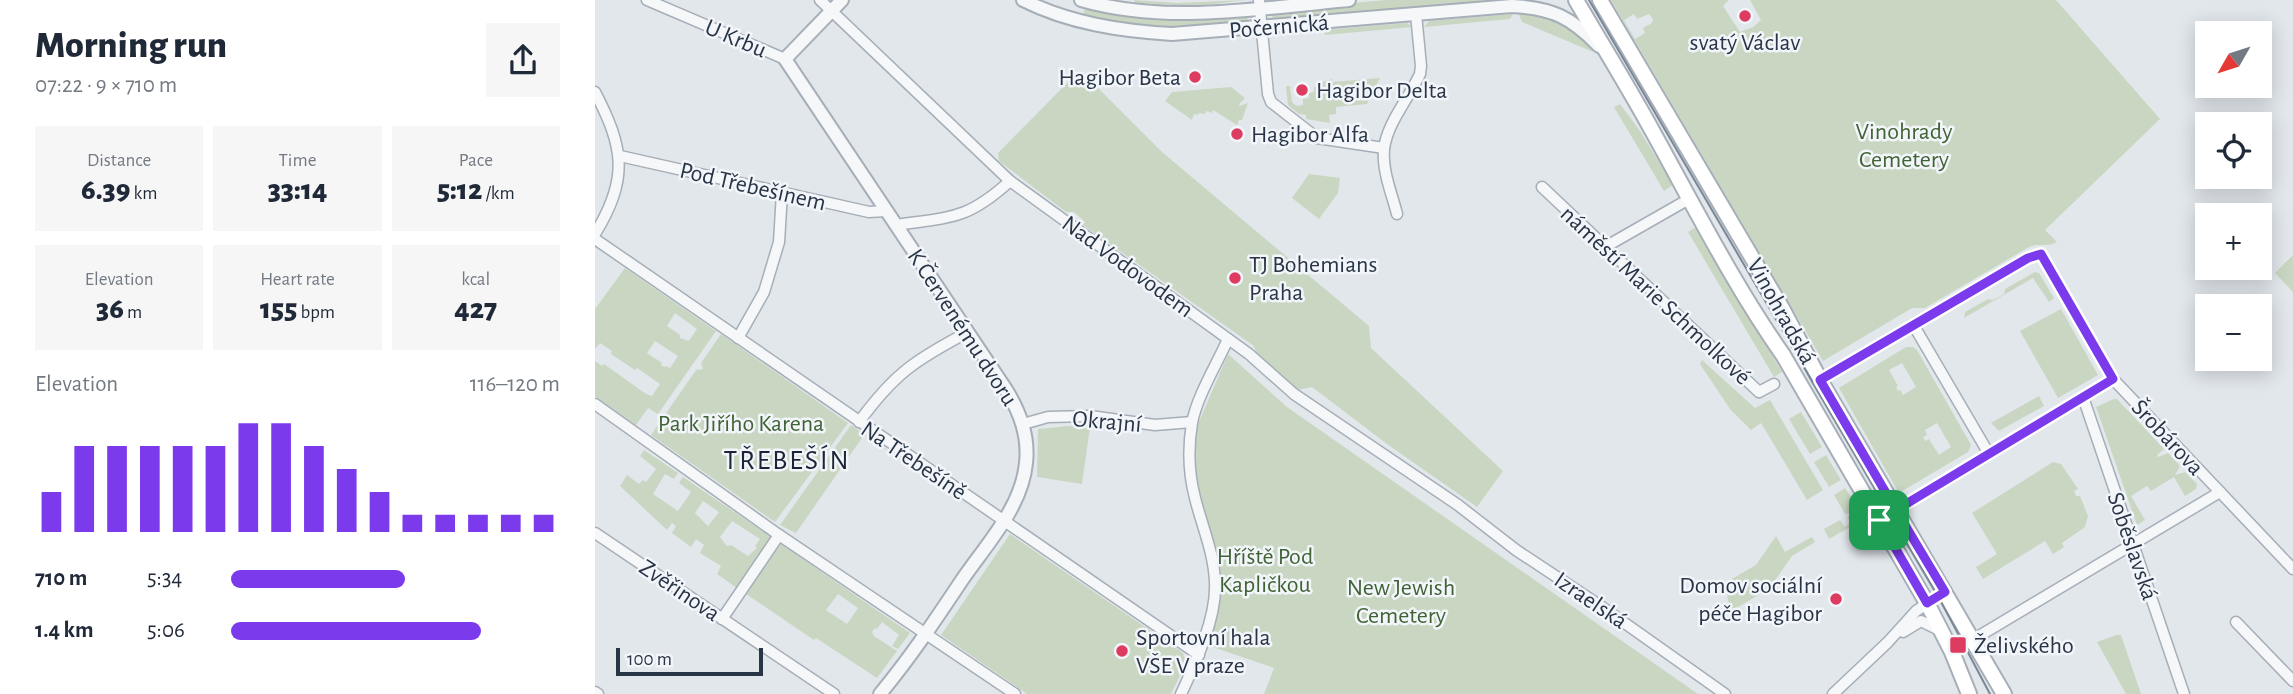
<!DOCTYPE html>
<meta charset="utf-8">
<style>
:root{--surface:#fff;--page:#f6f6f7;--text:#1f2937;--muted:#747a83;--accent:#7c3aed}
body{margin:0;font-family:"Alegreya Sans",sans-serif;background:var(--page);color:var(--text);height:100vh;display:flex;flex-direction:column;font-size:26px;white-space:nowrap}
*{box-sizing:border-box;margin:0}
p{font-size:23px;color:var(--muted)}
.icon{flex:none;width:38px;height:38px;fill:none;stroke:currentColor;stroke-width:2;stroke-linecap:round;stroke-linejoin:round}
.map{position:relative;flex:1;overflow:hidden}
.panel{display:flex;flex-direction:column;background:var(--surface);width:595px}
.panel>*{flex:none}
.needle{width:46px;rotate:231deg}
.controls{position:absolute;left:1600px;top:21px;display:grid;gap:14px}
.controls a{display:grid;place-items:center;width:77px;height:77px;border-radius:0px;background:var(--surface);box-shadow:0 4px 18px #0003;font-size:35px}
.scale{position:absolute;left:21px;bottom:18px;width:147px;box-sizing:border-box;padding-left:7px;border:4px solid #283546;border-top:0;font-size:19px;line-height:24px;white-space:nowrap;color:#283546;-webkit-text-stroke:5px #f2f5f9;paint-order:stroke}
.pin{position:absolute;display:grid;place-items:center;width:60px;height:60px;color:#fff;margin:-30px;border-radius:14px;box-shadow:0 4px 10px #0006}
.round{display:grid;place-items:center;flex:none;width:74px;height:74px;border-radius:0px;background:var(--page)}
.overview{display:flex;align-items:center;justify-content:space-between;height:119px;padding:0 35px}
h1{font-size:38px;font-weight:800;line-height:52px}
.figures{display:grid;grid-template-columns:repeat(3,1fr);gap:10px;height:119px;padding:7px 35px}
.figures div{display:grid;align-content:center;border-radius:0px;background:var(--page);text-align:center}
.figures b{font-size:30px;font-weight:800}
.figures small{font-size:19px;font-weight:400}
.figures p{font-size:19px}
.chart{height:196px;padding:14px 35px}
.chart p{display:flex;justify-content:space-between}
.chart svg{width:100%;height:126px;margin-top:7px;stroke:var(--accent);stroke-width:6}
ul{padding:0 35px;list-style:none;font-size:23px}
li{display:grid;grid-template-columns:112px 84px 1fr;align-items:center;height:52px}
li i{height:18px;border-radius:9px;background:var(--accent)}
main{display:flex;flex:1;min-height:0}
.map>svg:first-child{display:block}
</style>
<main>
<section class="panel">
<div class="overview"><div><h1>Morning run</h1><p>07:22 · 9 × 710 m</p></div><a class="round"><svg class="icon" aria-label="share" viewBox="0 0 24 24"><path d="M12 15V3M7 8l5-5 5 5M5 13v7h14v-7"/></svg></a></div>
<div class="figures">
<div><p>Distance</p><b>6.39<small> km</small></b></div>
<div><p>Time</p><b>33:14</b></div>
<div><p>Pace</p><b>5:12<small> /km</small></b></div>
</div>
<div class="figures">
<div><p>Elevation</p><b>36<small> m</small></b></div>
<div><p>Heart rate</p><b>155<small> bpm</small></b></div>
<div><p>kcal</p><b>427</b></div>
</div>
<div class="chart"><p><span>Elevation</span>116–120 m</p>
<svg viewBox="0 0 160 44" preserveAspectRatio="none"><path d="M5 44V30M15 44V14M25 44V14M35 44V14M45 44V14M55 44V14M65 44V6M75 44V6M85 44V14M95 44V22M105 44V30M115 44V38M125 44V38M135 44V38M145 44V38M155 44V38"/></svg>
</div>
<ul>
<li><b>710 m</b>5:34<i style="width:53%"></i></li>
<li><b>1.4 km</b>5:06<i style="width:76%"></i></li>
</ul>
</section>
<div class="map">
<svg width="1698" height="694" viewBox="0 0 1698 694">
<rect width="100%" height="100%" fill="#e2e7ec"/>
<!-- green -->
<g fill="#c9d7c2" fill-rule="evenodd">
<path d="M539,0l43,3 69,-3 -48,6 -63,-3z"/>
<path d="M791,0h121l1,3 -234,17 -2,-4 1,-3 26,-5z"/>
<path d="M1016,0h118l-6,6 17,26 13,-5 8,-7 -11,-20h306l104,119 -115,111 12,12c-8,5 -18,1 -28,5l-104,61h-13l-89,53zM1039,14l3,5 12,-5 4,5 -1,4 -9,5 2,5 -10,6 -11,-19z"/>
<path d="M491,5l161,11 1,5 -78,10 -88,-13z"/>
<path d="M923,13c32,3 57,12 75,39l-71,-30z"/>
<path d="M918,14l-3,5 -86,8 5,-6z"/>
<path d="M812,23l5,4 -87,8 -1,-5z"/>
<path d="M488,73l79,79 207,174 2,22 132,123 -26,36 -90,-63 -75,-57 -15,3 -40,-35 -3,-9 -171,-121 2,-3 -11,-10h-8l-67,-51 -1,-8 77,-78z"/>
<path d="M785,78l-13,26 -31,3v7l-7,1 1,8 -24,-4v-4l-7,-1 -11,-9 -2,-19h4l2,16 4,4 7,-1v-6l6,-1v-5l5,-1v-5l5,-1v-3l13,-4v3z"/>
<path d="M636,87l14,11 -5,5 -1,3 9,-3 -6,17h-3l-2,5 -24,-15 -1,3 -6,-2 -1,3 -6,-1 -1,2 -4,-1 -2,6 -27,-19 7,-9z"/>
<path d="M1025,104l20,27 33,54 -9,6 -50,-84z"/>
<path d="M714,174l31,4 -2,15 -19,26 -27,-21z"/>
<path d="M1101,227l86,145 -8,5 -86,-145z"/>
<path d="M1698,255v37l-18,-19z"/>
<path d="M30,268l91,63 -58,83 -10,-6 -12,17 -41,-29v-35l7,5 2,-2 42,30 6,2 8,-12 -23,-16 -2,2 -24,-16 1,-3 -12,-8 -5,6v-40zM80,313l22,16 -8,12 -9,-3v-3l-13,-9zM60,341l23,15 -8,12 -4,-2 -2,1 -3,-2 1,-2 -15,-10z"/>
<path d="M1440,272l4,1 15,25 -5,4 -16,-24 -69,40 1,-6 23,-13 5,1 11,-6 1,-5z"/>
<path d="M1466,309l37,66 -40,23 -38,-67z"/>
<path d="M126,334l127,89 -73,99 -124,-87 45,-65 7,-1 -2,-6z"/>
<path d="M1311,347h7l4,3 54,95 -3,7 -69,41 -60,-105zM1307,363l14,24 -13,8 -3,-5 -2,1 -2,-4 2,-1 -9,-16zM1342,423l14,24 -12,8 -10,-16 -4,2 -2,-4 4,-2 -2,-5z"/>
<path d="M633,354l59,53 411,287h-434l10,-26 -67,-23 14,-57 -1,-18 -24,-80 -1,-59z"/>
<path d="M1107,360l53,48 15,-8 53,90 -16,10 -46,-77 -10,7 -21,-21 -30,-45z"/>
<path d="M1444,396l5,10 -45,25 -8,-8z"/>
<path d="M1519,399h3l47,50 -7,6 1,2 10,-4 12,13 -5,9 10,-3 12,12 -1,5 -11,7 -11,-19 -23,14 -4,-5 -16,10 14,24 -8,5 -41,-118z"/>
<path d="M1206,412l21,35 -12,7 -21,-35z"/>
<path d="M256,425l136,94 -123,-84 -68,98 -16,-8z"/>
<path d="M474,426l21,1 -8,57 -45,-7 1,-48z"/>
<path d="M49,450l34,23 -4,6 -9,-5 -12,20 25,17 13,-19 -12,-9 4,-6 88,60 -34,51 -20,-14 4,-8 -21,-13 4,-8 -8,-6 -5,8 -19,-14 4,-7 -4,-3 -5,7 -47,-44 7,-11 12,9 4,-4 3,2 10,-13 -16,-13zM108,501l16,11 -11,14 -13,-13zM137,521l28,18 -5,7 2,2 -9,8 -17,-11 -4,1 -7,-9z"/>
<path d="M1231,455l15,25 -12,7 -15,-25z"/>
<path d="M1458,462l8,2 17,25 -4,2 2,5h4l8,20 -3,11 -23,16 2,4 -11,7 -8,-13 -62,38 -7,-12 21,-13 -25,-41z"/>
<path d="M1250,488l15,23 -15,3 -11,-19z"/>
<path d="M1263,515l6,4 -35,20 -5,-10 16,-9 5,7 6,-4 -4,-6z"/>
<path d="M415,534l173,119 3,10 -15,31h-144l-86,-59z"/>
<path d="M1181,536l9,16 27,-15 3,5 -23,14 -23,33 -36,21 -5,-9 -1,-7 8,-5 -5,-9 26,-15z"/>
<path d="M186,544l129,89 -12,16 -6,-3 7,-11 -17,-13 -5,7 -2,-1 -3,4 2,4 23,15 -20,27 -61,-40 -2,2 -68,-46zM243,594l20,14 -11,16 -21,-14z"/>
<path d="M1521,635h5l20,59h-15l-29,-52z"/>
</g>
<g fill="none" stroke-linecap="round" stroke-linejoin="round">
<defs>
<g id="minor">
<path d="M52,0l138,59"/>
<path d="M225,0l190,181 239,173 45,40 164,111 58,45 86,57 123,87"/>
<path d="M664,0l9,94 3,8 46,36 67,10"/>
<path d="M0,92c29,56 34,86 0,142"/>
<path d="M25,156l249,56 17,-1"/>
<path d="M947,187l217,205 15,-8"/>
<path d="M802,214c-5,-20 -15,-43 -13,-65 3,-26 25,-51 36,-75l1,-8 -5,-52"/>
<path d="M301,225c55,-8 71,-5 114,-44"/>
<path d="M0,239l604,416"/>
<path d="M1010,247l84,-48"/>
<path d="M1319,326l75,128"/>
<path d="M143,338l26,-46 15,-50 3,-49"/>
<path d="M1225,380l208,-122 13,-4 72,125 180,190"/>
<path d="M1488,397l101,297"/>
<path d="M0,404l184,131 236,159"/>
<path d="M264,422c35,-48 56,-62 109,-90"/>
<path d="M428,424l25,-7 42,-1 65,9 37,-3"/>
<path d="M1285,520l233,-141"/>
<path d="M0,533l239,161"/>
<path d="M127,619l57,-84"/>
<path d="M1641,622l57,59"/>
<path d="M1308,632l18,-11 20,10"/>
<path d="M1354,645l10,3 261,-156"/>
<path d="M0,692l3,2"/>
<path d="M586,694c15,-32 36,-77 34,-112 -1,-29 -13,-56 -20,-84 -6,-23 -7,-51 -3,-75 5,-27 25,-59 36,-84"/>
<path d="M1238,694l55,-52 28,-31 29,-19"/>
</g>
<g id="tertiary">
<path d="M247,0l-57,59 222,332c13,22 22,45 19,72 -4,44 -40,82 -64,117 -26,39 -52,78 -82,114"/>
<path d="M428,0c46,23 97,31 149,34l340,-28c40,2 59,11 87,40"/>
<path d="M486,0c87,25 179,8 268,0"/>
</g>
<g id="secondary">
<path d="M981,0c26,45 53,88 78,134 41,74 80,151 129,221l144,248 25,49 17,42"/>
<path d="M1005,0l183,310 37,70 184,314"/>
</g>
</defs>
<!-- minor casing -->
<use href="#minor" stroke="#a6aeb7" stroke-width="13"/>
<!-- tertiary casing -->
<use href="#tertiary" stroke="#a6aeb7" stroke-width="16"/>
<!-- secondary casing -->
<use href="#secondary" stroke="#a6aeb7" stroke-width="18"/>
<!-- minor -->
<use href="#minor" stroke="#f5f7f9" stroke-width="10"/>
<!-- tertiary -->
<use href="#tertiary" stroke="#f5f7f9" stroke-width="12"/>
<!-- secondary -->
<use href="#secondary" stroke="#fff" stroke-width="14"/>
<!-- tram -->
<path stroke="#7a8797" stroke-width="2" d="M994,0l349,596 52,98"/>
</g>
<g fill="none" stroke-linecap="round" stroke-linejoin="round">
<defs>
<path id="route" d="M1284,520l48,83 18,-11 -49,-82 217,-131 -72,-125 -13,4 -208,122 76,130 -17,10"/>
</defs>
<!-- route casing -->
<use href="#route" stroke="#fff" stroke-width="14"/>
<!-- route -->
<use href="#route" stroke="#7c3aed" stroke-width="9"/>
</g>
<!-- markers -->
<g fill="#dd3b60" stroke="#f2f5f9" stroke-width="2.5">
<circle cx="1150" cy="16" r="7"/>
<circle cx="600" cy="77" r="7"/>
<circle cx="707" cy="90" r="7"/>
<circle cx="642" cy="134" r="7"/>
<circle cx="640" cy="278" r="7"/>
<circle cx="1241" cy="599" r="7"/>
<rect x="1354" y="636" width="18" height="18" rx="3.5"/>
<circle cx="527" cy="651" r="7"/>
</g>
<g text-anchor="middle" stroke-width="5" stroke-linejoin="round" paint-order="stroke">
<!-- street labels -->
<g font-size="24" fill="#283546" stroke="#f2f5f9">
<text transform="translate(684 26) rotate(-5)" y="8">Počernická</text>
<text transform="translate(141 38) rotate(23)" y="8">U Krbu</text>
<text transform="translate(158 186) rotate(13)" y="8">Pod Třebešínem</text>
<text transform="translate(533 266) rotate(36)" y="8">Nad Vodovodem</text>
<text transform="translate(1061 295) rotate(43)" y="8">náměstí Marie Schmolkové</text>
<text transform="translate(1187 311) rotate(61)" y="8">Vinohradská</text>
<text transform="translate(368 327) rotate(57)" y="8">K Červenému dvoru</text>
<text transform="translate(512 421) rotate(5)" y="8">Okrajní</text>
<text transform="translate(1573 437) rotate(47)" y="8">Šrobárova</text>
<text transform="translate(319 460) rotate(34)" y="8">Na Třebešíně</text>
<text transform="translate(1538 546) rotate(71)" y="8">Soběslavská</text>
<text transform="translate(85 590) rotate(34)" y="8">Zvěřinova</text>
<text transform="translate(996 600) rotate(34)" y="8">Izraelská</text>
</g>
<!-- poi labels -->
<g font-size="24" fill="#283546" stroke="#f2f5f9" text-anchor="start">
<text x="1150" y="50" text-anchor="middle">svatý Václav</text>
<text x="586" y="85" text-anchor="end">Hagibor Beta</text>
<text x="721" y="98">Hagibor Delta</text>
<text x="656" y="142">Hagibor Alfa</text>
<text x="654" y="272">TJ Bohemians<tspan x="654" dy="28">Praha</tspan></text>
<text x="1227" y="593" text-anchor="end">Domov sociální<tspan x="1227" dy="28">péče Hagibor</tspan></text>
<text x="541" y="645">Sportovní hala<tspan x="541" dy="28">VŠE V praze</tspan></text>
<text x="1379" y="653">Želivského</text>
</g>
<!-- park labels -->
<g font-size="24" fill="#406334" stroke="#f2f5f9">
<text x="1309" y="139">Vinohrady<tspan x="1309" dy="28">Cemetery</tspan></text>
<text x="146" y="431">Park Jiřího Karena</text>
<text x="670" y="564">Hříště Pod<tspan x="670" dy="28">Kapličkou</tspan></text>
<text x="806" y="595">New Jewish<tspan x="806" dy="28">Cemetery</tspan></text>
</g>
<!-- quarter labels -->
<g font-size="28" letter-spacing="2" fill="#1a2637" stroke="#f2f5f9">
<text x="192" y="469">TŘEBEŠÍN</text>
</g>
</g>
</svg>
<div class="controls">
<a><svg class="needle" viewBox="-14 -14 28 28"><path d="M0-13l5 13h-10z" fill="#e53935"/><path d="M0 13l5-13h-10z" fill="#747a83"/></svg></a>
<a><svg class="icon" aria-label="locate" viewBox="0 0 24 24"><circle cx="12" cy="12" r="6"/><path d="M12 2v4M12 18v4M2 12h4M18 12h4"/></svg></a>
<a>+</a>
<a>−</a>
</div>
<div class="scale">100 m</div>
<div class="pin" style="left:1284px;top:520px;background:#1e9e55"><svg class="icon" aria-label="arrive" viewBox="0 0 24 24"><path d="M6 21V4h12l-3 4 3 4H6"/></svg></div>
</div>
</main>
